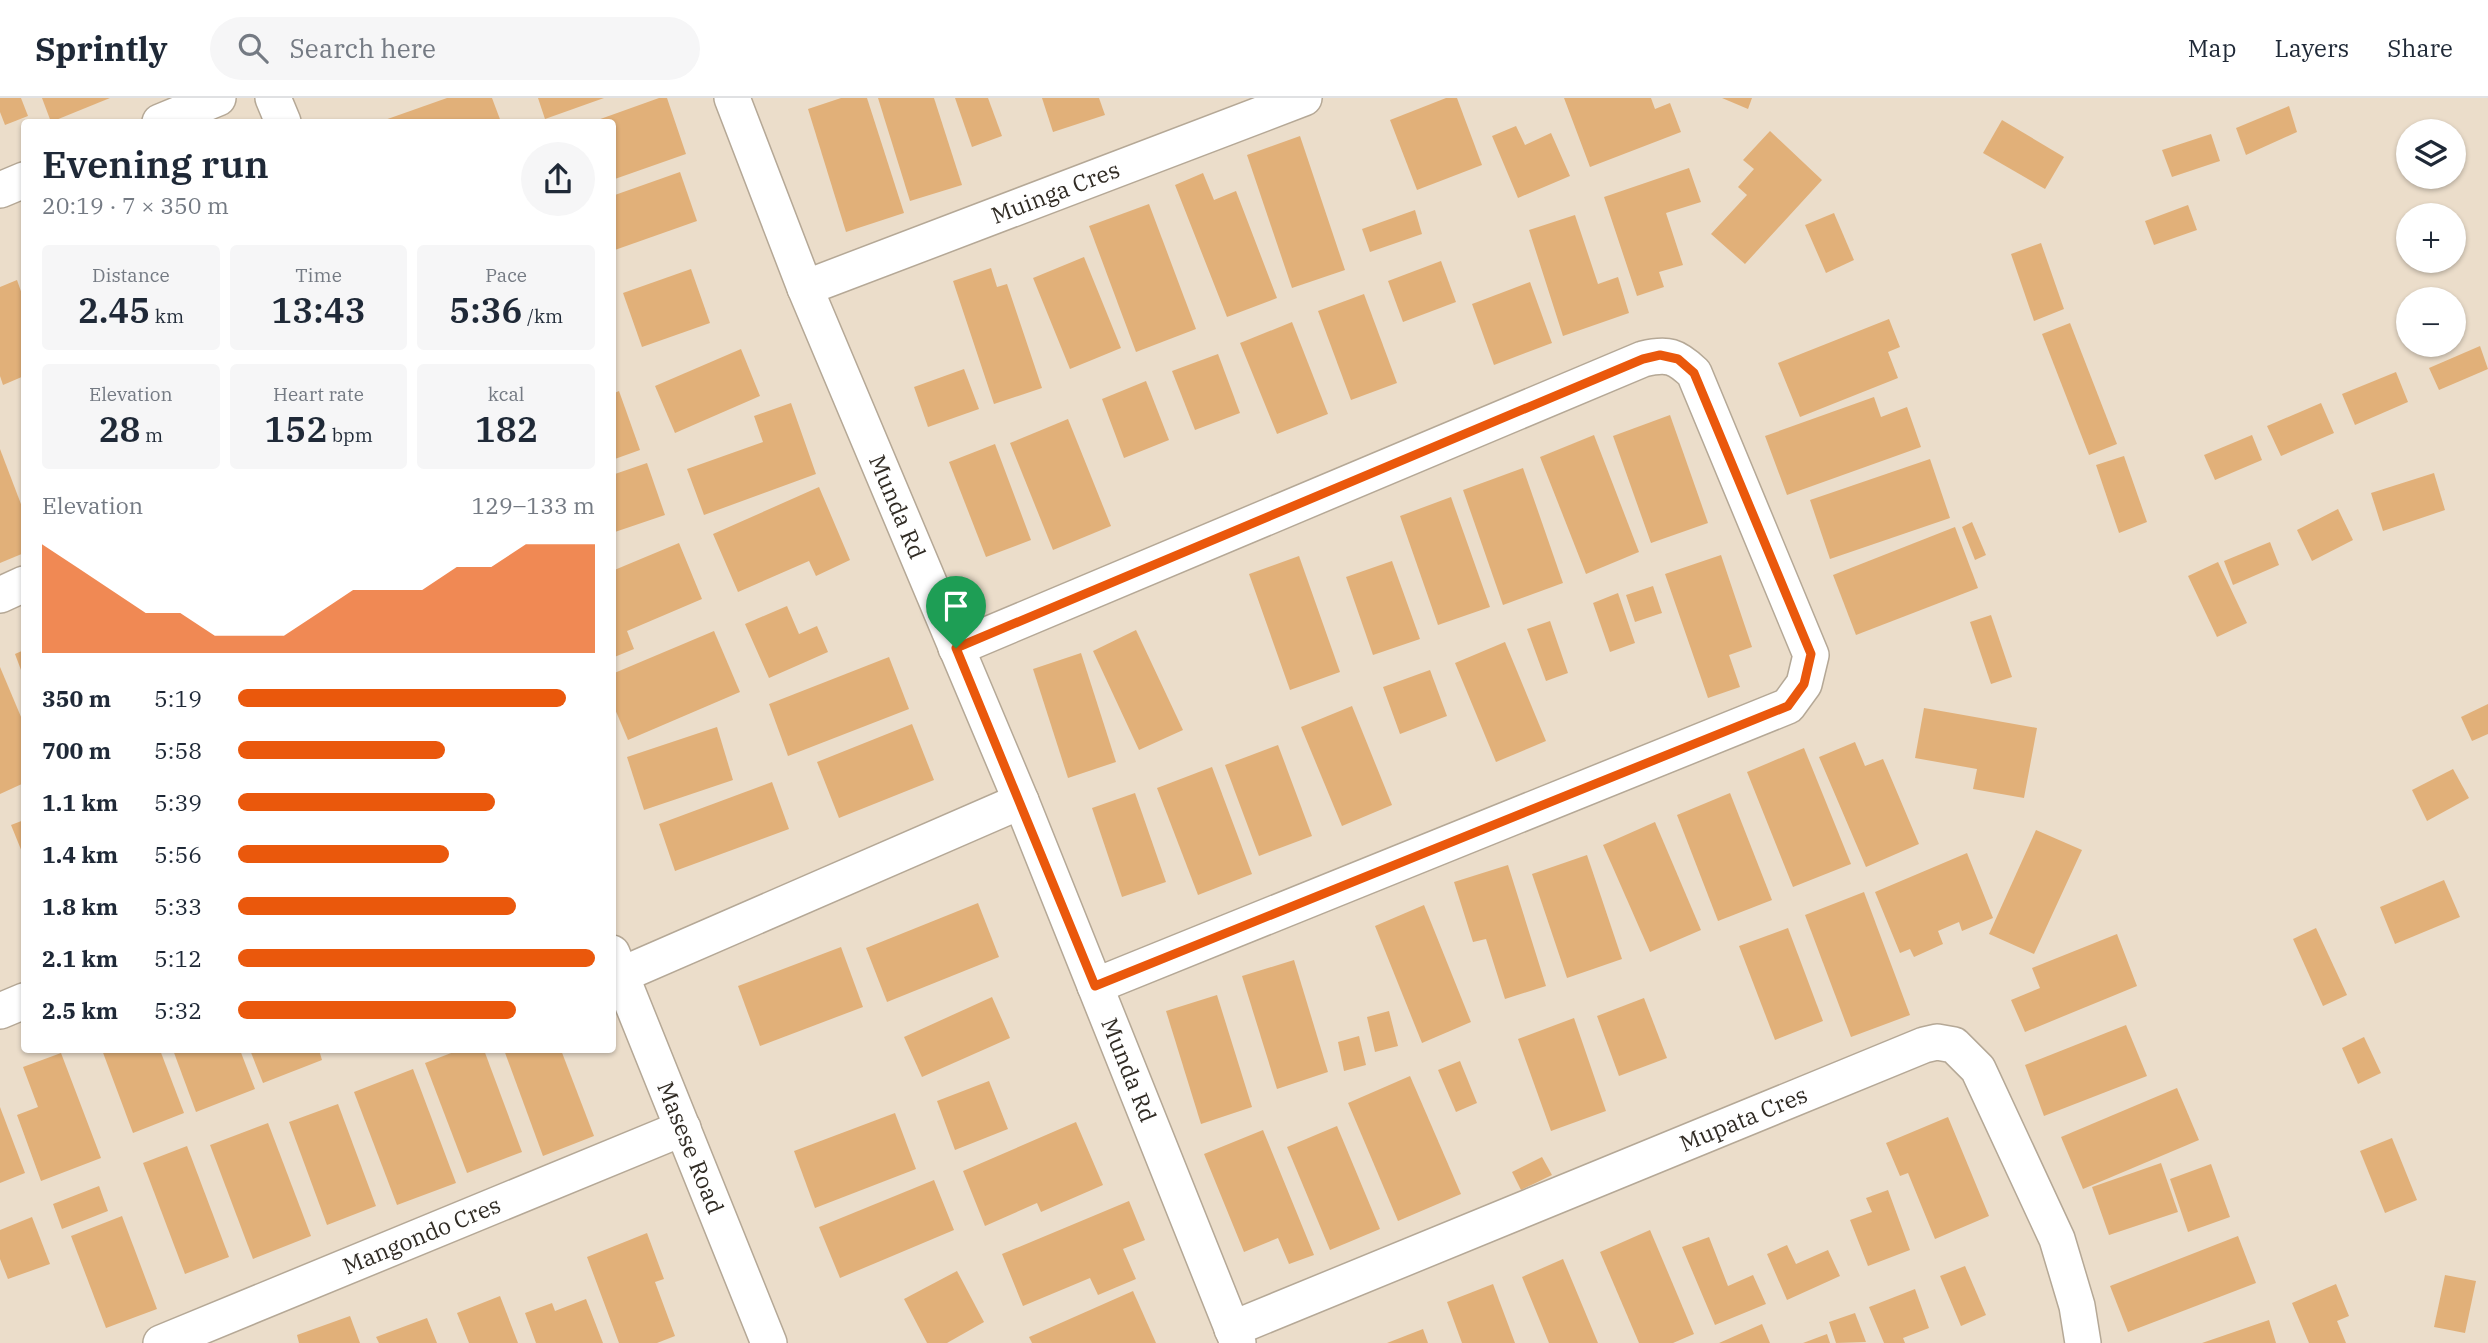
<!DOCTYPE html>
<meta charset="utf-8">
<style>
:root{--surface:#fff;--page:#f6f6f7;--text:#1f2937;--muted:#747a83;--line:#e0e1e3;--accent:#ea580c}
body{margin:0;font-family:"IBM Plex Serif",serif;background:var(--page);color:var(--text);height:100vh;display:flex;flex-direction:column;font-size:26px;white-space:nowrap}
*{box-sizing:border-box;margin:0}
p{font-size:23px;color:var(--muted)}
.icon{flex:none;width:38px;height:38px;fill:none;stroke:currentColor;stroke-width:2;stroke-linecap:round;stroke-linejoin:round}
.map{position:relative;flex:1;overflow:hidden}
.sheet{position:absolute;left:21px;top:21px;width:595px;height:934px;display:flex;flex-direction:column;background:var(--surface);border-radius:7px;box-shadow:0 2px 5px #0004}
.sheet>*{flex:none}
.buttons{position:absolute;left:2396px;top:21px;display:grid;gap:14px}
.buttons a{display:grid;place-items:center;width:70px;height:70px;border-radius:50%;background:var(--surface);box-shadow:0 2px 5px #0004;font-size:35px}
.pin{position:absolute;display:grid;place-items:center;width:60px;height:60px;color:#fff;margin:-72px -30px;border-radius:50% 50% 50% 0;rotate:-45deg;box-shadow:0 0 7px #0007}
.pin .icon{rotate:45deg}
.round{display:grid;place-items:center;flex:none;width:74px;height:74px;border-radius:37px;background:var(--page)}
.summary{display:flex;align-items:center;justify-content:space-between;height:119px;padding:0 21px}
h1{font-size:38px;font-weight:600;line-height:52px}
.figures{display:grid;grid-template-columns:repeat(3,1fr);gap:10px;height:119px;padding:7px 21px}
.figures div{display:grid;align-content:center;border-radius:7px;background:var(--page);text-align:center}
.figures b{font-size:35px;font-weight:600}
.figures small{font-size:19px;font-weight:400}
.figures p{font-size:19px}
.chart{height:196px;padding:14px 21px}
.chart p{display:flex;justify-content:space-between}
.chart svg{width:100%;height:126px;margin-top:7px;fill:var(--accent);opacity:.7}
ul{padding:0 21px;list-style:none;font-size:23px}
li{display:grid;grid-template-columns:112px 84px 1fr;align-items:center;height:52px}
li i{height:18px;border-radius:9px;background:var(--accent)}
header{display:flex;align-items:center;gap:42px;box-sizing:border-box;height:98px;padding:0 35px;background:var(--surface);border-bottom:2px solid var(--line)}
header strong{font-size:33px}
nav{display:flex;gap:38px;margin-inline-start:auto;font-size:24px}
.search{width:490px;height:63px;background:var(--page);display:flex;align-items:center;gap:18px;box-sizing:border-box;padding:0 24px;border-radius:38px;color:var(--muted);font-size:26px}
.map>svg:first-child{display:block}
</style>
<header>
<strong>Sprintly</strong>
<div class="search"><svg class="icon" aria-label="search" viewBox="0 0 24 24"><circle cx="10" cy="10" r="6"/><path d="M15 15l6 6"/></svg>Search here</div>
<nav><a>Map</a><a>Layers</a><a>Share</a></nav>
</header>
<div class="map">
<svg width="2488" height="1245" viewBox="0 0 2488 1245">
<rect width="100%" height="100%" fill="#ebddca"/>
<!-- building -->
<g fill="#e1b079">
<path d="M0,0h21l7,18 -23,9 -5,-13z"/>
<path d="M42,0h68l-59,24z"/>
<path d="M447,0h45l9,24h-122z"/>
<path d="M538,0h66l-59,21z"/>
<path d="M659,0h8l19,56 -74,26v-58h-20z"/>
<path d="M841,0h26l37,115 -58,19 -38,-123z"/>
<path d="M878,0h56l28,87 -52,16z"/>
<path d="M955,0h33l14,38 -30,11z"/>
<path d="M1042,0h57l6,17 -52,17z"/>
<path d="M1446,0h11l25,67 -65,25 -27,-70z"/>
<path d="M1564,0h87l4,11 15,-6 11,29 -91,35z"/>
<path d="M1722,0h30l-4,11z"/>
<path d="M2289,8l8,26 -51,23 -10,-27z"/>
<path d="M2002,22l62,37 -19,32 -62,-36z"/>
<path d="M1516,28l9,19 26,-12 19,43 -52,22 -26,-62z"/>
<path d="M1770,33l52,49 -77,84 -34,-30 36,-39 -9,-8 16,-18 -11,-9z"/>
<path d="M2211,36l9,27 -48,16 -10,-27z"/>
<path d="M1300,38l45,134 -53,18 -45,-133z"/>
<path d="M1689,70l12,34 -35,11 17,52 -24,7 5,15 -27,9 -33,-99z"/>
<path d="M680,74l17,49 -85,30v-55z"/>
<path d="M1203,75l11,27 22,-9 41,107 -50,19 -52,-132z"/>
<path d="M1149,106l47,125 -60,23 -47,-126z"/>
<path d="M2188,107l9,25 -43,15 -9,-24z"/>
<path d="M1415,112l7,24 -52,18 -8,-23z"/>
<path d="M1834,115l20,47 -28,13 -21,-48z"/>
<path d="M1575,117l23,69 20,-7 11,36 -66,23 -34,-106z"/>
<path d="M2041,145l23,66 -30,12 -23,-67z"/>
<path d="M1084,159l37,91 -51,21 -37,-91z"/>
<path d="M1441,163l15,41 -53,20 -15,-41z"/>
<path d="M991,170l6,19 10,-3 35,104 -48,16 -41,-123z"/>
<path d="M691,171l19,54 -68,24 -19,-54z"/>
<path d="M17,182l7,20v76l-21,9 -3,-9v-89z"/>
<path d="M1530,184l22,61 -58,22 -22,-61z"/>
<path d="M1364,196l33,89 -46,17 -33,-89z"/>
<path d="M1889,221l11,28 -12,5 10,26 -98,39 -22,-54z"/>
<path d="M1292,224l36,92 -51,20 -37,-91z"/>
<path d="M2070,225l47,121 -28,11 -47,-121z"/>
<path d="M2480,248l8,23 -49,21 -10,-22z"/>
<path d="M741,251l19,47 -85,37 -20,-47z"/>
<path d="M1218,256l22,59 -45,17 -23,-59z"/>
<path d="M964,271l15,40 -51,18 -14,-40z"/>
<path d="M2396,274l12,30 -53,23 -13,-31z"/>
<path d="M1146,283l23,59 -45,18 -22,-59z"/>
<path d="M619,293l21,59 -28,10v-66z"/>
<path d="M1874,299l7,20 26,-10 14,40 -134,48 -22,-59z"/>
<path d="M791,305l25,71 -112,41 -17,-46 76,-27 -9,-26z"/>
<path d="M2321,305l13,30 -53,23 -14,-30z"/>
<path d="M1670,317l38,108 -57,20 -38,-107z"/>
<path d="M1068,321l43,107 -58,24 -43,-107z"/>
<path d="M1594,337l45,117 -53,22 -46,-117z"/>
<path d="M2252,337l10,25 -47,20 -11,-25z"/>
<path d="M995,346l36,96 -45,17 -37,-95z"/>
<path d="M0,351l24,63v41l-24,10z"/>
<path d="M2124,358l23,66 -28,11 -23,-68z"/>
<path d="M1930,361l20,59 -120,41 -20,-59z"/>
<path d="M647,365l18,52 -53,18v-58z"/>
<path d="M1523,370l40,115 -60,22 -40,-115z"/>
<path d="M2434,375l11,37 -62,21 -12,-38z"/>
<path d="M819,389l31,73 -34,16 -7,-15 -71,31 -25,-58z"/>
<path d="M1451,399l39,110 -52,18 -38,-109z"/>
<path d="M2338,411l15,31 -41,21 -15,-31z"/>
<path d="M1972,424l14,33 -11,5 -13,-33z"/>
<path d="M1955,429l23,61 -122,47 -23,-60z"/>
<path d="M2270,444l9,23 -46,20 -9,-24z"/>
<path d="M679,445l23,56 -75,32 7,18 -22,9v-87z"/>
<path d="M1721,457l31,92 -23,8 11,32 -32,11 -43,-124z"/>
<path d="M1299,458l41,116 -50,18 -41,-116z"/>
<path d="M1392,463l28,78 -47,16 -27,-78z"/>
<path d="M2218,464l29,61 -30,14 -29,-61z"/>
<path d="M1653,488l9,27 -27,9 -9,-27z"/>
<path d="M1618,495l17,50 -25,9 -17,-49z"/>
<path d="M787,508l12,28 18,-8 11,26 -59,26 -24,-54z"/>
<path d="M1991,517l21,62 -21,7 -21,-62z"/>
<path d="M1550,523l18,52 -22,8 -19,-52z"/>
<path d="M1136,532l47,100 -44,20 -46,-99z"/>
<path d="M714,533l26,61 -112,48 -16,-38v-28z"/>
<path d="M1505,544l41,99 -50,21 -41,-99z"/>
<path d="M24,552v28l-9,-24z"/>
<path d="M1081,555l35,109 -48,16 -35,-109z"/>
<path d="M889,559l20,52 -121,47 -19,-52z"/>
<path d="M0,569l24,57v59l-24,11z"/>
<path d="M1430,572l17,46 -47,18 -17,-47z"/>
<path d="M2488,606v30l-16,7 -11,-24z"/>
<path d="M1352,608l40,99 -50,21 -41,-99z"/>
<path d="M1924,610l113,20 -13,70 -51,-9 4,-20 -62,-11z"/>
<path d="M912,626l22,56 -95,38 -22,-56z"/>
<path d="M717,629l16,53 -89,30 -17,-53z"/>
<path d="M1855,644l10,24 18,-7 36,85 -53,23 -47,-110z"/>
<path d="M1278,647l34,91 -53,20 -34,-91z"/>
<path d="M1804,650l47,116 -58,23 -46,-115z"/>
<path d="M1212,669l40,107 -54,21 -41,-107z"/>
<path d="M2453,671l16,29 -42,23 -15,-31z"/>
<path d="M772,684l17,47 -114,42 -16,-47z"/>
<path d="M1135,695l31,89 -44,15 -30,-89z"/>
<path d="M1730,695l42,107 -54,21 -41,-106z"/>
<path d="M24,722v37l-13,-32z"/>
<path d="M1655,724l46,108 -51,22 -47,-107z"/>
<path d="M2036,732l46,20 -48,104 -45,-20z"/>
<path d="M1967,755l26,65 -31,13 -3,-9 -21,9 5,13 -29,13 -4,-8 -10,4 -25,-61z"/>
<path d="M1587,757l35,104 -55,19 -35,-104z"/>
<path d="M1508,767l38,121 -41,13 -19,-60 -13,3 -19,-60z"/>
<path d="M2444,782l16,37 -65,27 -15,-37z"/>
<path d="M1864,794l46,123 -59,22 -46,-122z"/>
<path d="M978,805l21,54 -112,45 -21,-54z"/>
<path d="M1424,807l47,117 -49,21 -47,-117z"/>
<path d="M1788,830l35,93 -48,19 -36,-94z"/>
<path d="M2316,830l31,67 -24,11 -30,-67z"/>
<path d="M2117,836l20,52 -112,46 -14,-32 29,-12 -8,-20z"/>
<path d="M841,849l22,60 -103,39 -22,-60z"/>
<path d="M1294,862l34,112 -51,17 -35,-113z"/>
<path d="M1217,897l35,112 -51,17 -35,-113z"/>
<path d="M992,899l18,41 -88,39 -18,-40z"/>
<path d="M1644,900l23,60 -48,18 -22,-60z"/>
<path d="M1389,913l9,35 -23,6 -8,-35z"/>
<path d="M1574,920l32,93 -55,20 -33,-92z"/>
<path d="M2126,927l21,51 -103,40 -19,-51z"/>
<path d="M1359,938l7,29 -22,6 -6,-29z"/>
<path d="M2364,939l17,36 -23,11 -16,-36z"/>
<path d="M102,952h58l24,63 -51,20z"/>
<path d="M173,952h67l15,39 -59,23z"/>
<path d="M250,952h69l3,10 -59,23z"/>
<path d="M459,952h25l38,102 -55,21 -42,-110z"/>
<path d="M504,952h57l33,86 -51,20z"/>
<path d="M61,955l40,105 -60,23 -24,-66 21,-8 -15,-40z"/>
<path d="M1460,963l17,42 -21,9 -18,-42z"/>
<path d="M413,971l43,114 -59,22 -43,-113z"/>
<path d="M1410,978l51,118 -63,27 -50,-118z"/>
<path d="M989,983l19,48 -53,21 -18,-49z"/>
<path d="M2177,990l22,52 -116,49 -22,-52z"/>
<path d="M338,1006l38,102 -49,19 -38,-103z"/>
<path d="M0,1009l25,66 -25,10z"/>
<path d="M895,1015l21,56 -101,39 -21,-57z"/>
<path d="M1948,1019l41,99 -54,23 -27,-66 -8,3 -14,-33z"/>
<path d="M1076,1024l27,63 -62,27 -4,-9 -52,23 -22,-55z"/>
<path d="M268,1025l43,113 -58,23 -43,-114z"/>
<path d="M1337,1028l43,103 -50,21 -43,-103z"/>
<path d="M1263,1032l51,125 -25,9 -11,-26 -34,14 -40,-98z"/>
<path d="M2392,1040l25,62 -32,13 -25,-62z"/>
<path d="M187,1048l42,111 -44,17 -42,-111z"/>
<path d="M1542,1059l10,18 -31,15 -9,-18z"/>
<path d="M2161,1065l17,49 -69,23 -17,-48z"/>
<path d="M2211,1066l19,53 -42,15 -18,-53z"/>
<path d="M934,1082l20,50 -114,48 -21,-51z"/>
<path d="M99,1088l9,25 -46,18 -9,-25z"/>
<path d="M1888,1092l22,60 -42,16 -18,-46 22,-8 -6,-14z"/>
<path d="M1129,1103l16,39 -22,9 13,30 -38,16 -8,-17 -67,28 -21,-52z"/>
<path d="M122,1118l35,93 -51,19 -35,-92z"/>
<path d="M32,1119l18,47 -42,15 -8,-20v-29z"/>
<path d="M1650,1132l44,104 -21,9h-34l-39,-91z"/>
<path d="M647,1135l17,46 -9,3 20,54 -18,7h-38l-32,-86z"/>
<path d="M2238,1138l18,47 -128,49 -18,-46z"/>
<path d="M1709,1139l19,49 25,-11 13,29 -51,21 -33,-78z"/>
<path d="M1787,1147l9,19 32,-14 12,26 -53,24 -20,-46z"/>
<path d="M1563,1161l35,84h-49l-27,-66z"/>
<path d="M1965,1168l21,49 -25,11 -21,-50z"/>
<path d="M957,1173l27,51 -37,21h-20l-23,-44z"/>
<path d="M2445,1177l31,6 -11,52 -31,-6z"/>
<path d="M1493,1186l22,59h-53l-15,-41z"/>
<path d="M2336,1186l13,32 -12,5 9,22h-37l-17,-40z"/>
<path d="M1915,1191l14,39 -26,10 2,5h-21l-15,-36z"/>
<path d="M1133,1193l23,52h-124l-3,-6z"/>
<path d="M500,1198l18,47h-49l-12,-30z"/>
<path d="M586,1201l17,44h-67l-11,-30 27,-10 3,8z"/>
<path d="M1855,1215l11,29 -30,1 -7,-21z"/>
<path d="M350,1218l10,27h-61l-2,-8z"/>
<path d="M427,1220l10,25h-58l-3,-6z"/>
<path d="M2269,1222l7,23h-74z"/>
<path d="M1762,1226l8,19h-51z"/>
<path d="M1423,1231l5,14h-41z"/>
<path d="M1827,1236l3,9h-27z"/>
</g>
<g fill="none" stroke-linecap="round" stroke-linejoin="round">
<defs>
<g id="street">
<path d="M273,0l10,24"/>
<path id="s1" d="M732,0l73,190 216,513 217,542"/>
<path d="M160,24l58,-24"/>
<path d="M0,92l24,-10"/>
<path id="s2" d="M805,190l499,-190"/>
<path d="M0,497l24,-11"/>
<path d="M956,550l687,-289c25,-6 33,-3 51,14l117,282 -7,29 -16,22 -693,280"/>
<path id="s3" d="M612,855l157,390"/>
<path d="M621,877l400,-174"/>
<path d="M0,913l24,-10"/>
<path id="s4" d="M1232,1231l692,-284 13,-3 17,3 24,24 79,170 20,67 6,37"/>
<path id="s5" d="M161,1245l522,-215"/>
</g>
</defs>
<!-- street casing -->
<use href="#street" stroke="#b5a896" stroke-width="38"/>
<!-- street -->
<use href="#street" stroke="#fff" stroke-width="35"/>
</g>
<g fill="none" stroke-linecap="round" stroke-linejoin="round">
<defs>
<path id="route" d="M1660,257l18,4 16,14 117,281 -7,30 -16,22 -693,280 -139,-338 687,-289z"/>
</defs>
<!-- route casing -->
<use href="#route" stroke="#fff" stroke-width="14"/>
<!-- route -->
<use href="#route" stroke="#ea580c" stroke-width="9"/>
</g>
<g text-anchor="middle" stroke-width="5" stroke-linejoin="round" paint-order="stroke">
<!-- street labels -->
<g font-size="23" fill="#302b24" stroke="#fff">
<text dy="8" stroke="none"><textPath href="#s2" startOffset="268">Muinga Cres</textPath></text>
<text dy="8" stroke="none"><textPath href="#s1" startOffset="441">Munda Rd</textPath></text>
<text dy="8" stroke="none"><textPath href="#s1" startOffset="1050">Munda Rd</textPath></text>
<text dy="8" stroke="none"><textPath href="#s4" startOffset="553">Mupata Cres</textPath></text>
<text dy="8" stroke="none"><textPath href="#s3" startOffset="210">Masese Road</textPath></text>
<text dy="8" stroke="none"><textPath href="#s5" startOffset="282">Mangondo Cres</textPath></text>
</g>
</g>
</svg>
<div class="buttons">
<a><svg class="icon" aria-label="layers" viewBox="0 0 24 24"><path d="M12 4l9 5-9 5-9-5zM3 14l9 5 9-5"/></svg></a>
<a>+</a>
<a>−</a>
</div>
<div class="pin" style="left:956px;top:550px;background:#1e9e55"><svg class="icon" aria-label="arrive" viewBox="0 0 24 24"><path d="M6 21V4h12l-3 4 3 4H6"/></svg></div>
<section class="sheet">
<div class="summary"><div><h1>Evening run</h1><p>20:19 · 7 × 350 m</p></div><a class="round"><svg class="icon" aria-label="share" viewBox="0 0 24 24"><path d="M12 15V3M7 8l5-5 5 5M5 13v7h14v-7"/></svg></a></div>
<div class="figures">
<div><p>Distance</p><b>2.45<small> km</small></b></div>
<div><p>Time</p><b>13:43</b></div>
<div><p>Pace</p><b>5:36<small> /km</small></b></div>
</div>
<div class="figures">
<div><p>Elevation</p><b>28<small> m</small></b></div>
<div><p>Heart rate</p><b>152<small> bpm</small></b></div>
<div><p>kcal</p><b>182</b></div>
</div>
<div class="chart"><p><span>Elevation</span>129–133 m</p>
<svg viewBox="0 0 160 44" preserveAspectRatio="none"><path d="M0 44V6L10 14L20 22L30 30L40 30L50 38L60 38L70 38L80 30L90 22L100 22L110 22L120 14L130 14L140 6L150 6L160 6V44z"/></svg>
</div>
<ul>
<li><b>350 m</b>5:19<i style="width:92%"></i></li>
<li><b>700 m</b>5:58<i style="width:58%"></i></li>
<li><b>1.1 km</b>5:39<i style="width:72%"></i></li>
<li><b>1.4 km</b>5:56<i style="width:59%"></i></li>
<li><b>1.8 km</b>5:33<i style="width:78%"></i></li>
<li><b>2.1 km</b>5:12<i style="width:100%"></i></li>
<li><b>2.5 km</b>5:32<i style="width:78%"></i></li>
</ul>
</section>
</div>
